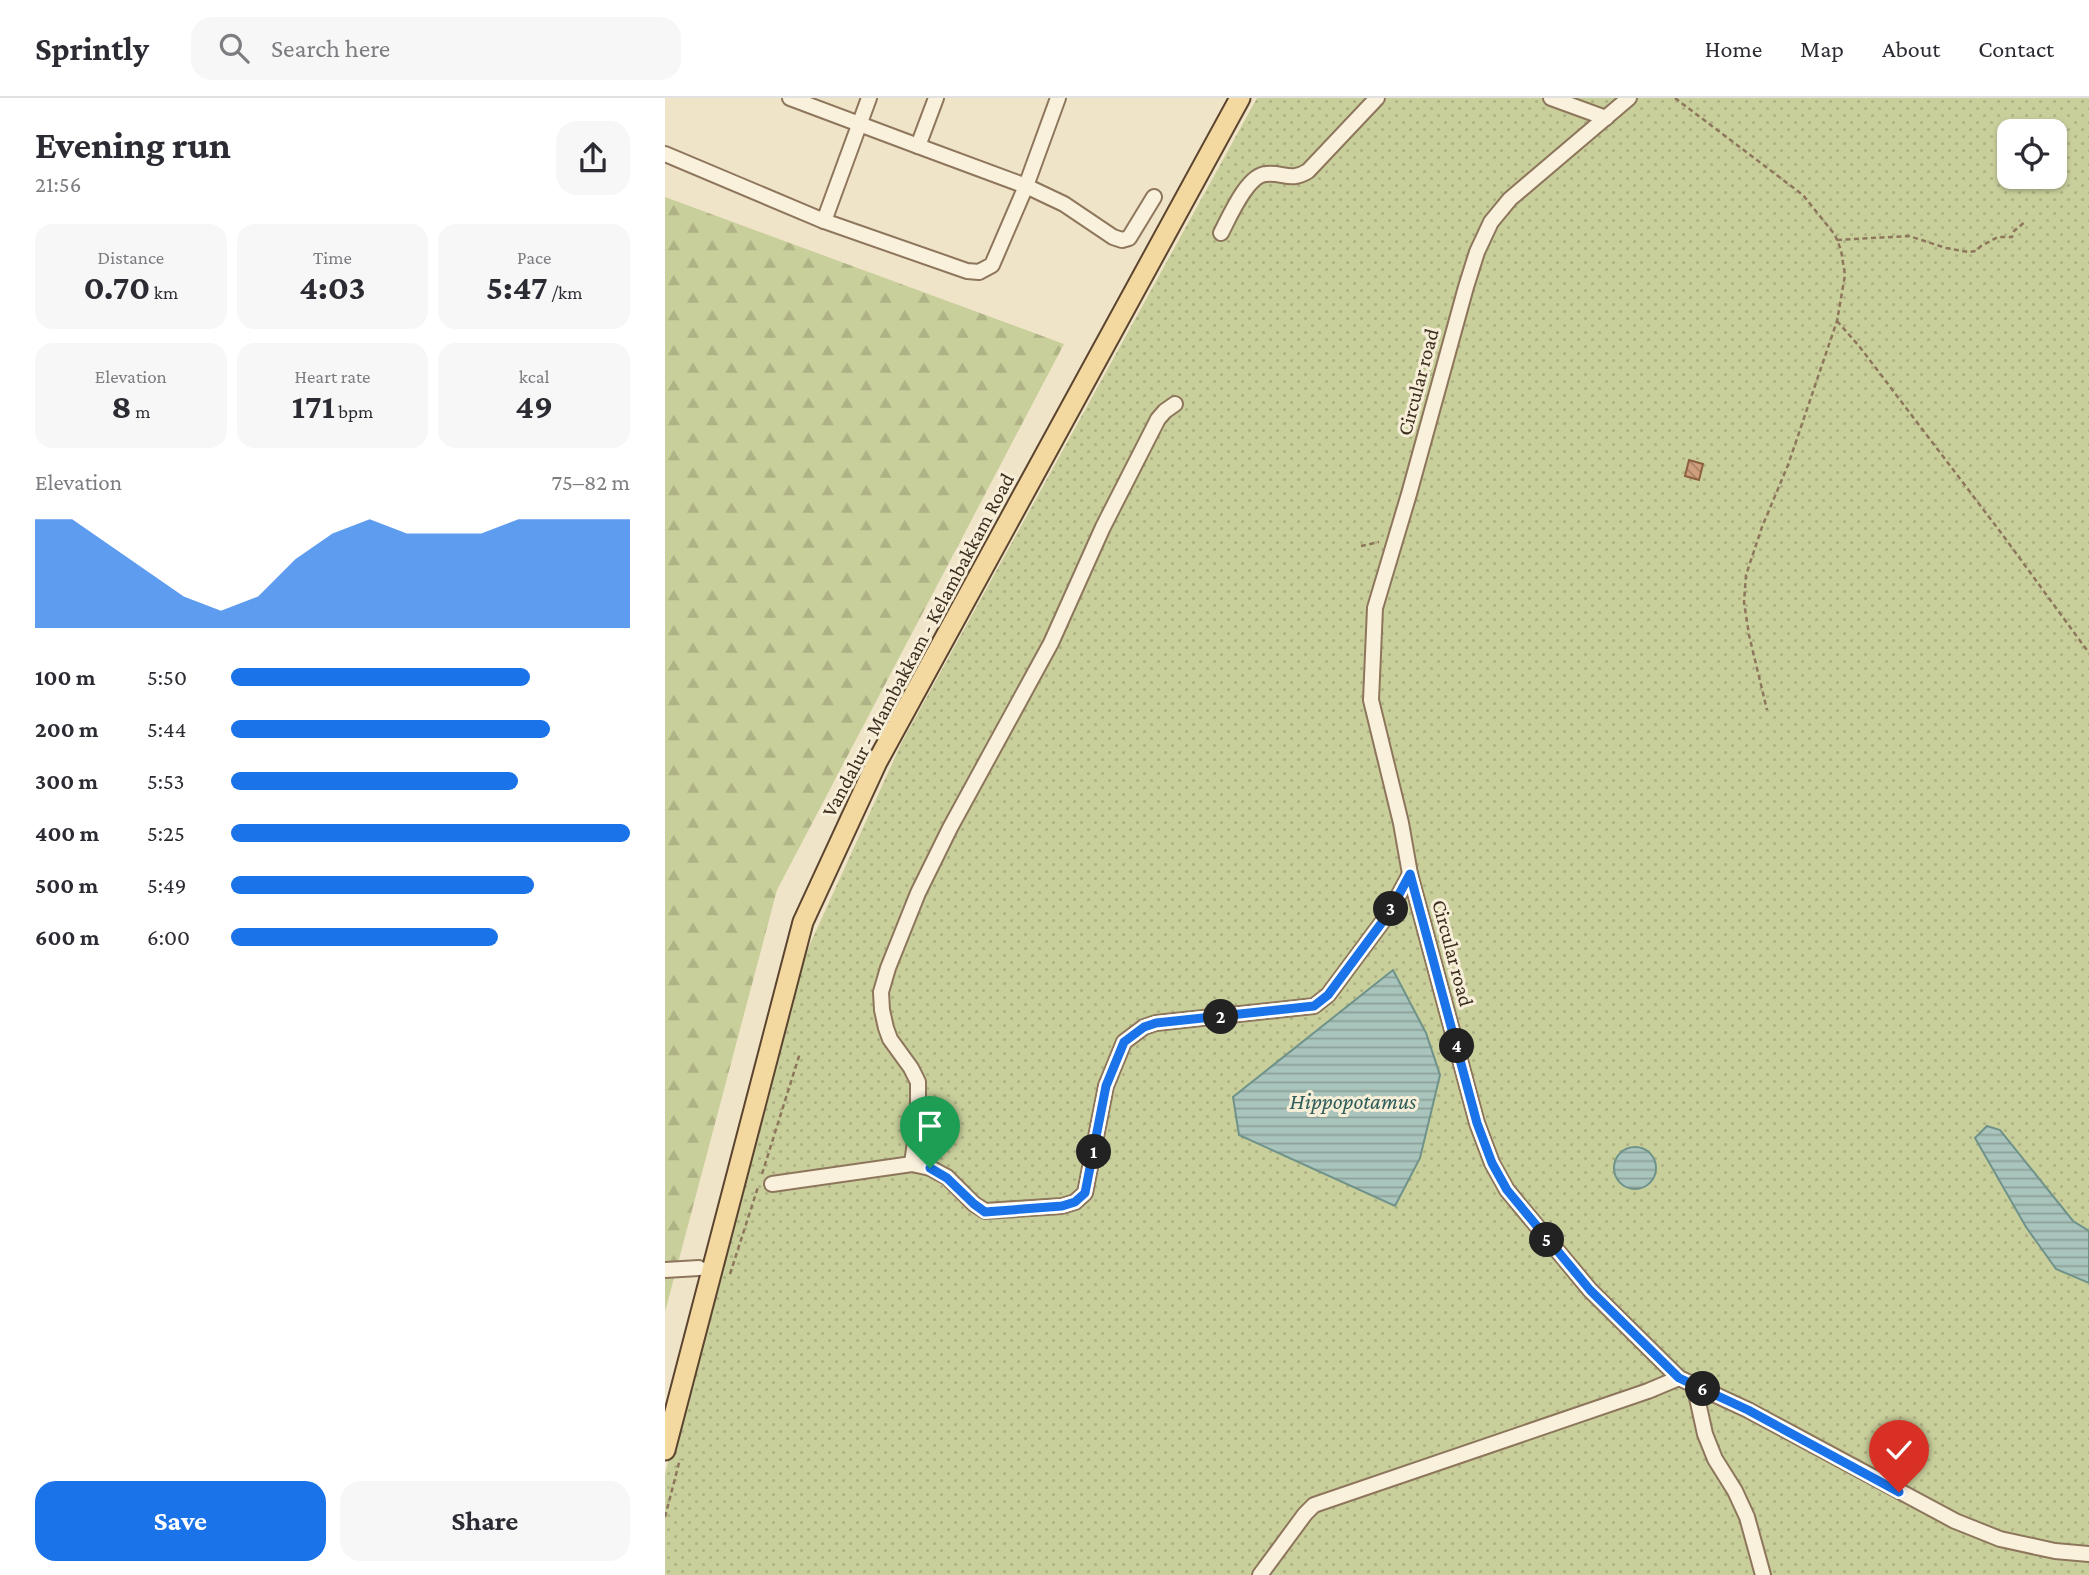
<!DOCTYPE html>
<meta charset="utf-8">
<style>
:root{--surface:#fff;--page:#f7f7f7;--text:#2b2b33;--muted:#7c7c81;--line:#e1e1e2;--accent:#1a73e8}
body{margin:0;font-family:"Crimson Pro",serif;background:var(--page);color:var(--text);height:100vh;display:flex;flex-direction:column;font-size:26px;white-space:nowrap}
*{box-sizing:border-box;margin:0}
p{font-size:23px;color:var(--muted)}
.icon{flex:none;width:38px;height:38px;fill:none;stroke:currentColor;stroke-width:2;stroke-linecap:round;stroke-linejoin:round}
.map{position:relative;flex:1;overflow:hidden}
.sheet{display:flex;flex-direction:column;background:var(--surface);width:665px}
.sheet>*{flex:none}
.fabs{position:absolute;left:1332px;top:21px;display:grid;gap:14px}
.fabs a{display:grid;place-items:center;width:70px;height:70px;border-radius:14px;background:var(--surface);box-shadow:0 2px 5px #0004;font-size:35px}
.pin{position:absolute;display:grid;place-items:center;width:60px;height:60px;color:#fff;margin:-72px -30px;border-radius:50% 50% 50% 0;rotate:-45deg;box-shadow:0 0 7px #0007}
.pin .icon{rotate:45deg}
.km{position:absolute;width:35px;height:35px;margin:-18px;border-radius:50%;background:#222;color:#fff;font-size:19px;line-height:35px;text-align:center}
.round{display:grid;place-items:center;flex:none;width:74px;height:74px;border-radius:21px;background:var(--page)}
.summary{display:flex;align-items:center;justify-content:space-between;height:119px;padding:0 35px}
h1{font-size:38px;font-weight:700;line-height:52px}
.stats{display:grid;grid-template-columns:repeat(3,1fr);gap:10px;height:119px;padding:7px 35px}
.stats div{display:grid;align-content:center;border-radius:18px;background:var(--page);text-align:center}
.stats b{font-size:35px;font-weight:700}
.stats small{font-size:19px;font-weight:400}
.stats p{font-size:19px}
.chart{height:196px;padding:14px 35px}
.chart p{display:flex;justify-content:space-between}
.chart svg{width:100%;height:126px;margin-top:7px;fill:var(--accent);opacity:.7}
.primary-button{display:flex;gap:14px;margin-top:auto;padding:14px 35px}
.primary-button a{flex:1;height:80px;border-radius:21px;background:var(--accent);color:#fff;font-size:28px;font-weight:700;line-height:80px;text-align:center}
.primary-button a+a{background:var(--page);color:var(--text)}
ul{padding:0 35px;list-style:none;font-size:23px}
li{display:grid;grid-template-columns:112px 84px 1fr;align-items:center;height:52px}
li i{height:18px;border-radius:9px;background:var(--accent)}
header{display:flex;align-items:center;gap:42px;box-sizing:border-box;height:98px;padding:0 35px;background:var(--surface);border-bottom:2px solid var(--line)}
header strong{font-size:33px}
nav{display:flex;gap:38px;margin-inline-start:auto;font-size:24px}
.search{width:490px;height:63px;background:var(--page);display:flex;align-items:center;gap:18px;box-sizing:border-box;padding:0 24px;border-radius:21px;color:var(--muted);font-size:26px}
main{display:flex;flex:1;min-height:0}
.map>svg:first-child{display:block}
</style>
<header>
<strong>Sprintly</strong>
<div class="search"><svg class="icon" aria-label="search" viewBox="0 0 24 24"><circle cx="10" cy="10" r="6"/><path d="M15 15l6 6"/></svg>Search here</div>
<nav><a>Home</a><a>Map</a><a>About</a><a>Contact</a></nav>
</header>
<main>
<section class="sheet">
<div class="summary"><div><h1>Evening run</h1><p>21:56</p></div><a class="round"><svg class="icon" aria-label="share" viewBox="0 0 24 24"><path d="M12 15V3M7 8l5-5 5 5M5 13v7h14v-7"/></svg></a></div>
<div class="stats">
<div><p>Distance</p><b>0.70<small> km</small></b></div>
<div><p>Time</p><b>4:03</b></div>
<div><p>Pace</p><b>5:47<small> /km</small></b></div>
</div>
<div class="stats">
<div><p>Elevation</p><b>8<small> m</small></b></div>
<div><p>Heart rate</p><b>171<small> bpm</small></b></div>
<div><p>kcal</p><b>49</b></div>
</div>
<div class="chart"><p><span>Elevation</span>75–82 m</p>
<svg viewBox="0 0 160 44" preserveAspectRatio="none"><path d="M0 44V6L10 6L20 15L30 24L40 33L50 38L60 33L70 20L80 11L90 6L100 11L110 11L120 11L130 6L140 6L150 6L160 6V44z"/></svg>
</div>
<ul>
<li><b>100 m</b>5:50<i style="width:75%"></i></li>
<li><b>200 m</b>5:44<i style="width:80%"></i></li>
<li><b>300 m</b>5:53<i style="width:72%"></i></li>
<li><b>400 m</b>5:25<i style="width:100%"></i></li>
<li><b>500 m</b>5:49<i style="width:76%"></i></li>
<li><b>600 m</b>6:00<i style="width:67%"></i></li>
</ul>
<div class="primary-button"><a>Save</a><a>Share</a></div>
</section>
<div class="map">
<svg width="1424" height="1477" viewBox="0 0 1424 1477">
<defs>
<pattern id="forest-firs" width="22" height="20" patternUnits="userSpaceOnUse" patternTransform="scale(1.75)"><rect width="22" height="20" fill="#c9cf9b"/><path d="M5 1l3.5 6h-7zM16 11l3.5 6h-7z" fill="#aeb285"/></pattern>
<pattern id="park-dots" width="8" height="8" patternUnits="userSpaceOnUse" patternTransform="scale(1.75)"><rect width="8" height="8" fill="#c9cf9b"/><path d="M2 2h.1M6 6h.1" fill="none" stroke="#aeb285" stroke-width="1.8" stroke-linecap="round"/></pattern>
<pattern id="water-rules" width="6" height="5" patternUnits="userSpaceOnUse" patternTransform="scale(1.75)"><rect width="6" height="5" fill="#a9c4bc"/><path d="M0 2.5h6" fill="none" stroke="#8ba098"/></pattern>
<pattern id="building-back-hatch" width="6" height="6" patternUnits="userSpaceOnUse" patternTransform="scale(1.75)"><rect width="6" height="6" fill="#cf9f7d"/><path d="M-1 5l2 2M0 0l6 6M5-1l2 2" fill="none" stroke="#a98266"/></pattern>
</defs>
<rect width="100%" height="100%" fill="#f0e4c8"/>
<!-- forest -->
<path fill="url(#forest-firs)" d="M0,99l399,147 -287,546 -112,422z"/>
<!-- park -->
<path fill="url(#park-dots)" fill-rule="evenodd" d="M592,0h832v1477h-1424v-101l125,-486 112,-246zM1344,33h46v46h-46z"/>
<!-- water -->
<g fill="url(#water-rules)" stroke="#6f938a" stroke-width="2">
<path d="M728,872l33,63 14,42 -20,83 -25,48 -156,-71 -6,-38z"/>
<path d="M1322,1028l13,4 73,91 16,10v52l-33,-14 -30,-42 -51,-89z"/>
<circle cx="970" cy="1070" r="21"/>
</g>
<!-- building -->
<path fill="url(#building-back-hatch)" stroke="#8d5f41" stroke-width="2" d="M1024,362l14,4 -4,16 -14,-4z"/>
<g fill="none" stroke-linecap="round" stroke-linejoin="round">
<defs>
<g id="minor">
<path d="M125,0l128,48"/>
<path d="M271,0l-18,48 108,40 32,-88"/>
<path d="M886,0l55,20"/>
<path d="M964,0l-119,101 -19,23 -14,30 -11,35 -57,207 -34,114 -4,92 30,123 9,51 67,249 15,40 15,27 83,100 89,88 69,32 207,111 45,18 55,12 34,3"/>
<path d="M0,56l159,67 143,50 12,1 13,-7 34,-79 38,18 49,33 9,3 7,-2 25,-41"/>
<path d="M159,123l45,-123"/>
<path d="M556,135c8,-15 26,-58 45,-59 17,-2 25,8 42,-3l69,-73"/>
<path d="M247,1066l6,-45v-37l-7,-14 -21,-29 -4,-11 -4,-18 -1,-18 7,-24 30,-75 32,-65 101,-185 52,-116 55,-108 7,-8 10,-7"/>
<path d="M107,1086l140,-20 18,4 17,9 27,27 11,7 77,-5 13,-4 10,-9 21,-107 18,-44 20,-15 12,-4 158,-17 14,-11 61,-82 21,-39"/>
<path d="M0,1172l34,-2"/>
<path d="M1029,1286l11,50 10,25 20,32 12,26 16,58"/>
<path d="M595,1477l45,-61 9,-9 334,-114 31,-13"/>
</g>
<path id="major" d="M0,1352l138,-528 74,-160 363,-664"/>
</defs>
<!-- minor casing -->
<use href="#minor" stroke="#8d765c" stroke-width="18"/>
<!-- major casing -->
<use href="#major" stroke="#5b4430" stroke-width="23"/>
<!-- path -->
<g stroke="#8d765c" stroke-width="2.5" stroke-dasharray="5 3.5" stroke-linecap="butt">
<path d="M1010,0l128,97 32,40 6,15 4,25 -8,46 -49,144 -26,62 -16,48 -2,27 5,33 18,75"/>
<path d="M1172,142l72,-4 37,12 22,4 8,-1 5,-5 17,-9h14l2,-6 12,-10"/>
<path d="M1172,223l22,25 143,188 87,119"/>
<path d="M696,448l18,-4"/>
<path d="M97,1076l38,-121"/>
<path d="M65,1176l28,-87"/>
<path d="M0,1419l15,-58"/>
</g>
<!-- minor -->
<use href="#minor" stroke="#faf1dc" stroke-width="14"/>
<!-- major -->
<use href="#major" stroke="#f3d9a0" stroke-width="19"/>
</g>
<g fill="none" stroke-linecap="round" stroke-linejoin="round">
<defs>
<path id="route" d="M265,1070l17,10 27,26 11,8 77,-6 13,-4 10,-9 21,-107 18,-44 20,-15 12,-4 158,-17 14,-11 61,-82 21,-39 67,249 15,40 15,27 83,100 89,88 69,32 151,82"/>
</defs>
<!-- route casing -->
<use href="#route" stroke="#fff" stroke-width="14"/>
<!-- route -->
<use href="#route" stroke="#1a73e8" stroke-width="9"/>
</g>
<g text-anchor="middle" stroke-width="6" stroke-linejoin="round" paint-order="stroke">
<!-- street labels -->
<g font-size="21" fill="#3d2e20" stroke="#f7eed8">
<text transform="translate(753 284) rotate(-75)" y="7">Circular road</text>
<text transform="translate(253 547) rotate(-62)" y="7">Vandalur - Mambakkam - Kelambakkam Road</text>
<text transform="translate(788 855) rotate(75)" y="7">Circular road</text>
</g>
<!-- water labels -->
<g font-size="23" font-style="italic" fill="#2f5d5a" stroke="#f7eed8">
<text x="688" y="1011">Hippopotamus</text>
</g>
</g>
</svg>
<div class="fabs">
<a><svg class="icon" aria-label="locate" viewBox="0 0 24 24"><circle cx="12" cy="12" r="6"/><path d="M12 2v4M12 18v4M2 12h4M18 12h4"/></svg></a>
</div>
<div class="pin" style="left:265px;top:1070px;background:#1e9e55"><svg class="icon" aria-label="arrive" viewBox="0 0 24 24"><path d="M6 21V4h12l-3 4 3 4H6"/></svg></div>
<div class="pin" style="left:1234px;top:1394px;background:#d93025"><svg class="icon" aria-label="check" viewBox="0 0 24 24"><path d="M5 12l5 5 9-10"/></svg></div>
<b class="km" style="left:429px;top:1054px">1</b>
<b class="km" style="left:556px;top:919px">2</b>
<b class="km" style="left:726px;top:811px">3</b>
<b class="km" style="left:792px;top:948px">4</b>
<b class="km" style="left:882px;top:1142px">5</b>
<b class="km" style="left:1038px;top:1291px">6</b>
</div>
</main>
